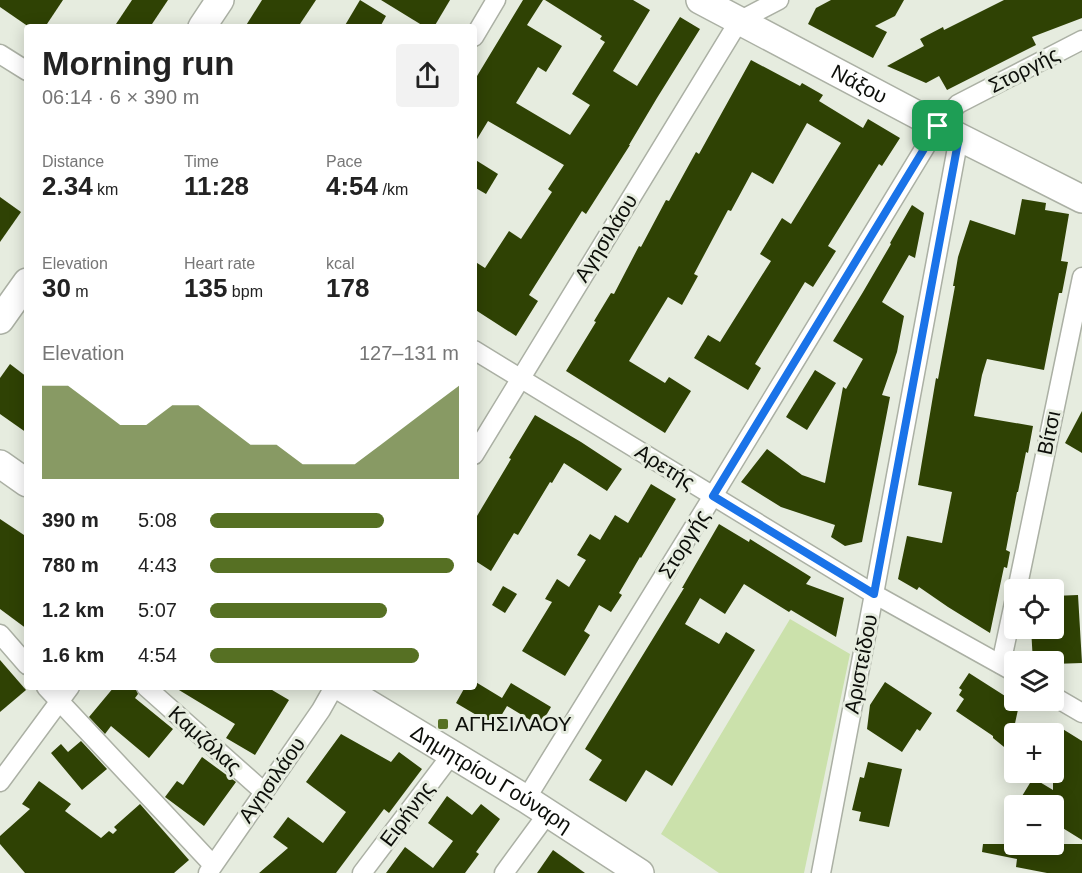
<!DOCTYPE html>
<meta charset="utf-8">
<style>
:root{--surface:#fff;--page:#f2f2f2;--text:#222;--muted:#767676;--accent:#567023}
body{margin:0;font-family:Arial,sans-serif;background:var(--page);color:var(--text);height:100vh;display:flex;flex-direction:column;font-size:22px;white-space:nowrap}
*{box-sizing:border-box;margin:0}
p{font-size:20px;color:var(--muted)}
.icon{flex:none;width:33px;height:33px;fill:none;stroke:currentColor;stroke-width:2;stroke-linecap:round;stroke-linejoin:round}
.map{position:relative;flex:1;overflow:hidden}
.sheet{position:absolute;left:24px;top:24px;width:453px;height:666px;display:flex;flex-direction:column;background:var(--surface);border-radius:6px;box-shadow:0 3px 15px #0003}
.sheet>*{flex:none}
.controls{position:absolute;left:1004px;top:579px;display:grid;gap:12px}
.controls a{display:grid;place-items:center;width:60px;height:60px;border-radius:6px;background:var(--surface);box-shadow:0 3px 15px #0003;font-size:30px}
.pin{position:absolute;display:grid;place-items:center;width:51px;height:51px;color:#fff;margin:-26px;border-radius:12px;box-shadow:0 3px 9px #0006}
.round{display:grid;place-items:center;flex:none;width:63px;height:63px;border-radius:6px;background:var(--page)}
.headline{display:flex;align-items:center;justify-content:space-between;height:102px;padding:0 18px}
h1{font-size:33px;font-weight:600;line-height:45px}
.figures{display:grid;grid-template-columns:repeat(3,1fr);gap:9px;height:102px;padding:6px 18px}
.figures div{display:grid;align-content:center}
.figures b{font-size:26px;font-weight:600}
.figures small{font-size:16px;font-weight:400}
.figures p{font-size:16px}
.chart{height:168px;padding:12px 18px}
.chart p{display:flex;justify-content:space-between}
.chart svg{width:100%;height:108px;margin-top:6px;fill:var(--accent);opacity:.7}
ul{padding:0 18px;list-style:none;font-size:20px}
li{display:grid;grid-template-columns:96px 72px 1fr;align-items:center;height:45px}
li i{height:15px;border-radius:8px;background:var(--accent)}
.map>svg:first-child{display:block}
</style>
<div class="map">
<svg width="1082" height="873" viewBox="0 0 1082 873">
<rect width="100%" height="100%" fill="#e6ecdf"/>
<!-- green -->
<path fill="#cbe1ab" d="M790,619l60,35 -46,219h-85l-58,-39z"/>
<!-- building -->
<g fill="#2f4204">
<path d="M0,0h63l-18,27h-16l-29,-20z"/>
<path d="M132,0h36l-18,27h-36z"/>
<path d="M262,0h54l-18,27h-53z"/>
<path d="M360,0l26,16 -6,11h-36z"/>
<path d="M381,0h69l-16,27h-9z"/>
<path d="M523,0h20l-16,25 35,21 -16,26 -8,-5 -22,36 54,32 20,-30 -18,-11 33,-52 -5,-3 2,-3 -57,-36h88l17,10 -37,61 24,15 43,-69 20,12 -43,69 -28,47h1l-44,69 -4,-3 -53,84 9,6 -22,35 -42,-27v-48l11,7 24,-37 12,8 31,-47 -4,-3 16,-24 -76,-44 -14,23v-63z"/>
<path d="M831,0h73l-9,16 -20,10 12,6 -14,26 -65,-34 8,-16z"/>
<path d="M1004,0h78v18l-50,19 4,8 -89,45 -8,-14 -13,7 -39,-17 37,-20 -4,-7 23,-12 1,3z"/>
<path d="M751,60l49,26 2,-3 21,12 -4,6 44,27 5,-9 32,19 -18,28 -3,-2 -51,82 8,5 -23,36 -8,-5 -50,82 6,4 -13,22 -54,-32 14,-23 12,7 51,-81 -11,-7 22,-36 9,6 50,-81 -34,-20 -34,61 -21,-12 -21,39 -3,-1 -34,64 4,2 -16,29 -14,-8 -39,64 36,22 4,-6 22,14 -26,42 -99,-62 30,-49 -2,-1 17,-28 3,1 25,-48 2,1 25,-47 3,1 27,-49 3,2z"/>
<path d="M474,159l24,15 -12,20 -12,-7z"/>
<path d="M0,197l21,15 -21,30z"/>
<path d="M1022,199l24,4 -1,7 24,4 -8,47 7,1 -6,31h-3l-15,77 -57,-11 -5,16 -8,41 59,10 -5,27 -2,-1 -8,40h-1l-11,58 4,2 -3,16 -3,-1 -14,66 -42,-26 -29,-20 -2,3 -19,-11 9,-43 35,7 10,-51 -34,-7 18,-107 2,1 17,-93h-2l5,-29 12,-37 45,15z"/>
<path d="M912,205l12,8 -9,45 -6,-3 -27,47 22,14 -7,36 -15,43 8,2 -28,145 -17,4 -14,-9 4,-12 -54,-18 -40,-25 26,-33 35,26 23,8 18,-96 3,2 17,-30 -30,-18 30,-49 28,-48 -1,-1z"/>
<path d="M10,364l17,13v56l-27,-19v-36z"/>
<path d="M815,370l21,13 -29,47 -21,-13z"/>
<path d="M1082,411v42l-17,-10z"/>
<path d="M535,415l46,27 41,27 -15,22 -43,-28 -12,20 -2,-1 -32,53 -4,-2 -23,38 -17,-11v-39l37,-62 -2,-1z"/>
<path d="M651,484l25,15 -35,59 -1,-1 -21,36 3,2 -11,17 -12,-7 -15,26 6,4 -25,41 -43,-25 30,-49 -7,-3 12,-20 12,8 17,-27 -9,-5 13,-21 10,6 15,-25 13,8z"/>
<path d="M0,519l27,18v92l-27,-20z"/>
<path d="M719,524l30,18 1,-3 61,38 -5,7 38,14 -8,39 -45,-27 -2,2 -45,-28 -19,30 -25,-16 -15,26 34,20 7,-12 29,18 -83,136 -26,-16 -20,32 -37,-22 13,-20 -17,-11 99,-161h-2z"/>
<path d="M503,586l14,8 -12,19 -13,-8z"/>
<path d="M1078,595l4,68 -29,1v-2h-20l-2,-34h22v-32z"/>
<path d="M0,660l26,30 -26,22z"/>
<path d="M969,673l50,32 -10,46 -16,-13v-2l-37,-25 8,-12 -5,-4 3,-5 -3,-2z"/>
<path d="M474,681l28,17 9,-15 40,24 -11,19 -33,-20 -12,20 -39,-23 9,-16h9z"/>
<path d="M885,682l47,31 -12,18 -3,-2 -15,23 -35,-23 3,-24z"/>
<path d="M114,687h21l3,7 -3,4 38,31 -24,29 -38,-32 -6,8 -16,-17z"/>
<path d="M174,687h93l22,13 -34,55 -29,-17 9,-14z"/>
<path d="M1053,723l29,18v99l-29,-18v-16h-37l17,-28 20,12z"/>
<path d="M341,734l50,28 8,-10 23,17 -33,44 -5,-4 -48,64h-77l29,-25 -15,-11 15,-20 35,26 23,-31 -40,-30z"/>
<path d="M81,741l26,28 -25,21 -31,-37 10,-9 7,8z"/>
<path d="M202,757l34,25 -32,44 -39,-29 12,-16 6,4z"/>
<path d="M868,762l34,7 -13,58 -30,-6 2,-9 -9,-2 8,-33 4,1z"/>
<path d="M39,781l32,23 -6,7 36,27 8,-7 4,3 4,-4 -3,-3 26,-23 49,56 -15,13h-149l-25,-29v-8l30,-27 -8,-5z"/>
<path d="M447,796l25,19 9,-11 19,15 -24,33 3,2 -14,19h-79l19,-26 28,21 20,-27 -25,-18z"/>
<path d="M983,844h99v29h-35l-31,-6 1,-8 -35,-7z"/>
<path d="M553,850l32,23h-48z"/>
</g>
<g fill="none" stroke-linecap="round" stroke-linejoin="round">
<defs>
<g id="street">
<path d="M474,37l22,-37"/>
<path d="M0,54l27,17"/>
<path d="M474,350l400,244 140,78"/>
<path d="M474,455l265,-434 40,-21"/>
<path d="M1017,590l65,-313"/>
<path d="M0,634l27,31"/>
<path d="M1001,664l13,-61"/>
<path d="M46,687l167,178"/>
<path d="M146,687l118,105"/>
<path d="M1053,696l29,17"/>
<path d="M0,782l70,-95"/>
<path d="M526,799l187,-303 225,-370 20,-22 124,-64"/>
<path d="M208,873l113,-163 13,-23"/>
<path d="M362,873l90,-119"/>
<path d="M504,873l44,-60"/>
<path d="M821,873l53,-279 85,-457"/>
</g>
<g id="secondary">
<path id="s1" d="M700,0l259,137 123,62"/>
<path d="M202,27l18,-27"/>
<path d="M0,320l27,-38"/>
<path d="M0,464l27,19"/>
<path id="s2" d="M341,687l185,112 114,74"/>
</g>
</defs>
<!-- street casing -->
<use href="#street" stroke="#abb0a4" stroke-width="21"/>
<!-- secondary casing -->
<use href="#secondary" stroke="#abb0a4" stroke-width="30"/>
<!-- street -->
<use href="#street" stroke="#fff" stroke-width="18"/>
<!-- secondary -->
<use href="#secondary" stroke="#fff" stroke-width="27"/>
</g>
<g fill="none" stroke-linecap="round" stroke-linejoin="round">
<defs>
<path id="route" d="M938,126l21,11 -85,457 -161,-98z"/>
</defs>
<!-- route casing -->
<use href="#route" stroke="#fff" stroke-width="12"/>
<!-- route -->
<use href="#route" stroke="#1a73e8" stroke-width="8"/>
</g>
<!-- markers -->
<rect fill="#567023" stroke="#e6ecdf" stroke-width="2" x="437" y="718" width="12" height="12" rx="3"/>
<g text-anchor="middle" stroke-width="6" stroke-linejoin="round" paint-order="stroke">
<!-- street labels -->
<g font-size="21" fill="#0c0e09" stroke="#e6ecdf">
<text transform="translate(1024 70) rotate(-27)" y="7">Στοργής</text>
<text dy="7" stroke="none"><textPath href="#s1" startOffset="180">Νάξου</textPath></text>
<text transform="translate(606 238) rotate(-58)" y="7">Αγησιλάου</text>
<text transform="translate(1049 433) rotate(-78)" y="7">Βίτσι</text>
<text transform="translate(665 467) rotate(32)" y="7">Αρετής</text>
<text transform="translate(684 544) rotate(-58)" y="7">Στοργής</text>
<text transform="translate(861 664) rotate(-79)" y="7">Αριστείδου</text>
<text transform="translate(205 740) rotate(42)" y="7">Καμζόλας</text>
<text dy="7" stroke="none"><textPath href="#s2" startOffset="176">Δημητρίου Γούναρη</textPath></text>
<text transform="translate(272 780) rotate(-55)" y="7">Αγησιλάου</text>
<text transform="translate(407 814) rotate(-53)" y="7">Ειρήνης</text>
</g>
<!-- poi labels -->
<g font-size="21" fill="#0c0e09" stroke="#e6ecdf" text-anchor="start">
<text x="455" y="731">ΑΓΗΣΙΛΑΟΥ</text>
</g>
</g>
</svg>
<div class="controls">
<a><svg class="icon" aria-label="locate" viewBox="0 0 24 24"><circle cx="12" cy="12" r="6"/><path d="M12 2v4M12 18v4M2 12h4M18 12h4"/></svg></a>
<a><svg class="icon" aria-label="layers" viewBox="0 0 24 24"><path d="M12 4l9 5-9 5-9-5zM3 14l9 5 9-5"/></svg></a>
<a>+</a>
<a>−</a>
</div>
<div class="pin" style="left:938px;top:126px;background:#1e9e55"><svg class="icon" aria-label="arrive" viewBox="0 0 24 24"><path d="M6 21V4h12l-3 4 3 4H6"/></svg></div>
<section class="sheet">
<div class="headline"><div><h1>Morning run</h1><p>06:14 · 6 × 390 m</p></div><a class="round"><svg class="icon" aria-label="share" viewBox="0 0 24 24"><path d="M12 15V3M7 8l5-5 5 5M5 13v7h14v-7"/></svg></a></div>
<div class="figures">
<div><p>Distance</p><b>2.34<small> km</small></b></div>
<div><p>Time</p><b>11:28</b></div>
<div><p>Pace</p><b>4:54<small> /km</small></b></div>
</div>
<div class="figures">
<div><p>Elevation</p><b>30<small> m</small></b></div>
<div><p>Heart rate</p><b>135<small> bpm</small></b></div>
<div><p>kcal</p><b>178</b></div>
</div>
<div class="chart"><p><span>Elevation</span>127–131 m</p>
<svg viewBox="0 0 160 44" preserveAspectRatio="none"><path d="M0 44V6L10 6L20 14L30 22L40 22L50 14L60 14L70 22L80 30L90 30L100 38L110 38L120 38L130 30L140 22L150 14L160 6V44z"/></svg>
</div>
<ul>
<li><b>390 m</b>5:08<i style="width:70%"></i></li>
<li><b>780 m</b>4:43<i style="width:98%"></i></li>
<li><b>1.2 km</b>5:07<i style="width:71%"></i></li>
<li><b>1.6 km</b>4:54<i style="width:84%"></i></li>
</ul>
</section>
</div>
